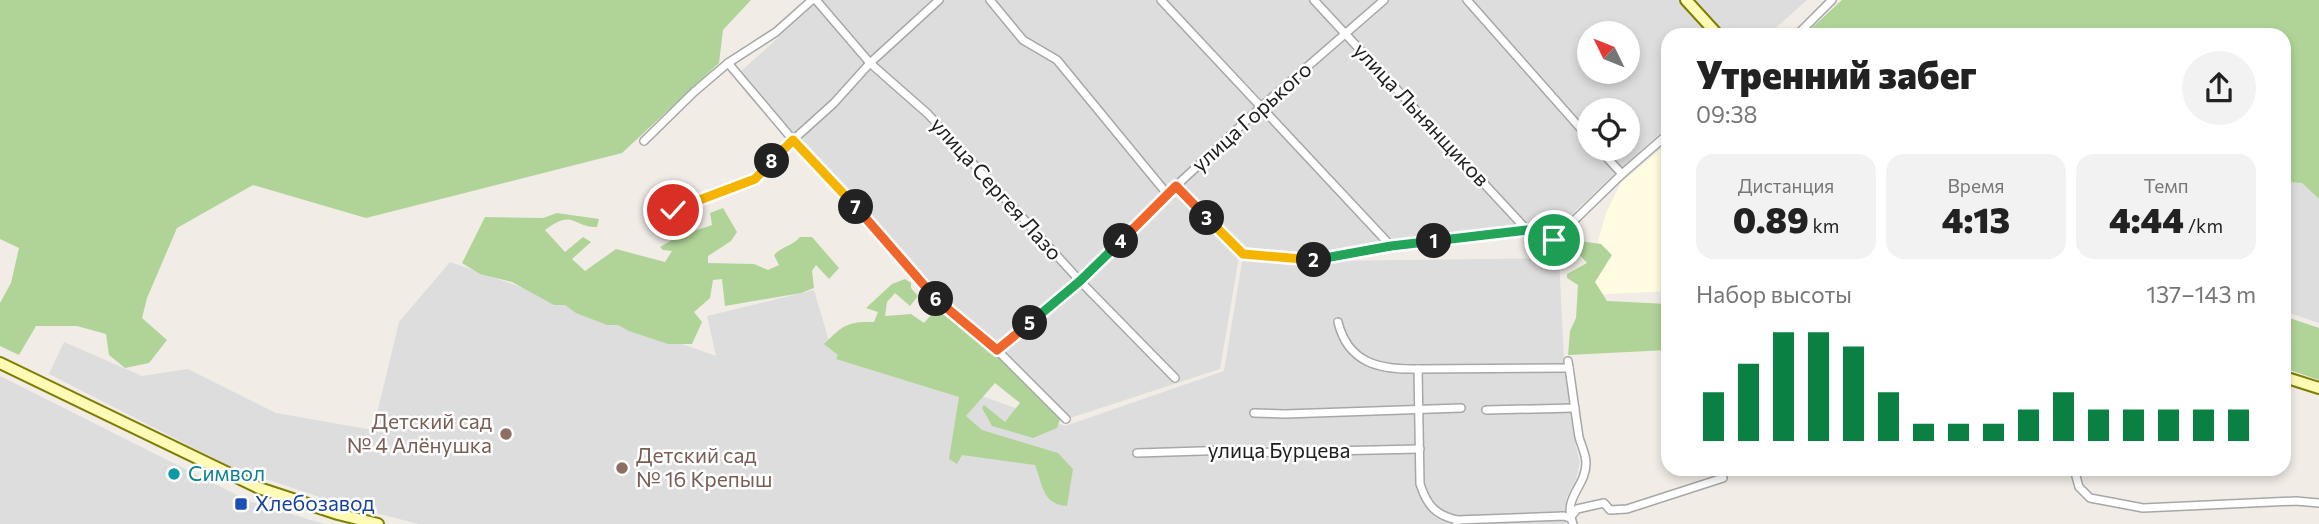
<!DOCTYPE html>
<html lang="ru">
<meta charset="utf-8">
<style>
:root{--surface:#fff;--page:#f2f2f2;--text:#222;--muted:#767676;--accent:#0b8043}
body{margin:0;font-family:Commissioner,sans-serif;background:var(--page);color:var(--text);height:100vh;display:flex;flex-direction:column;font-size:26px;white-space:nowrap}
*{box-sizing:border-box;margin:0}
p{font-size:23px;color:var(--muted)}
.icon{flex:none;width:38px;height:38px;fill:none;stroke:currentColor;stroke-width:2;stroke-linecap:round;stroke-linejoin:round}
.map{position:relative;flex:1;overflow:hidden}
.side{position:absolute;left:1661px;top:28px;width:630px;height:448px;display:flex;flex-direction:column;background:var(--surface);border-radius:21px;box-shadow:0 4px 10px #0003}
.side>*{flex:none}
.needle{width:46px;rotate:313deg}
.buttons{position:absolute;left:1577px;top:21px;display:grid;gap:14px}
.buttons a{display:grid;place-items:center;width:63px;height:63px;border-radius:50%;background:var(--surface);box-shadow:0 4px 10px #0003;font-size:35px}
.pin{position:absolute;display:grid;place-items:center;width:60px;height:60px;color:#fff;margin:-30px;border:4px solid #fff;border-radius:50%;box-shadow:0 2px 7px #0007}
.km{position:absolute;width:35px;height:35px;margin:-18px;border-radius:50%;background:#222;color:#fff;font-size:19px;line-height:35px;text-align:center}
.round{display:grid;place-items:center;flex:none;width:74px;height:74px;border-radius:37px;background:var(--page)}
.overview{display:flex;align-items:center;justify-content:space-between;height:119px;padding:0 35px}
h1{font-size:38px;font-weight:800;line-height:52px}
.stats{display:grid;grid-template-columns:repeat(3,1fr);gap:10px;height:119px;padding:7px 35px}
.stats div{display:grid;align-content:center;border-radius:18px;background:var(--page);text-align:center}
.stats b{font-size:35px;font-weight:800}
.stats small{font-size:19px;font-weight:400}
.stats p{font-size:19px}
.chart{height:196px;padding:14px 35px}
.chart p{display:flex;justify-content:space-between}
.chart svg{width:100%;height:126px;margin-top:7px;stroke:var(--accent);stroke-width:6}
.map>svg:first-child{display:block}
</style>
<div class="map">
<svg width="2319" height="524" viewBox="0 0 2319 524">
<rect width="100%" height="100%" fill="#f1ece6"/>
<!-- residential -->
<g fill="#dedddd" fill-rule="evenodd">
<path d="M820,0h987l-39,35h-100v91l-116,106 -20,-7 -140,16 -83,18 -69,-8 -20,118 -150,49 -83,-83 -44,-30 -150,-169 -53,-64zM1589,33h39v39h-39zM1589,110h39v39h-39z"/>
<path d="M2288,182l14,1 17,16v124l-35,-12v-124z"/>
<path d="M1243,256l82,5 234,-3 5,102 11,82 5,21 -4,16 -10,20v25h-1147l-76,-19 -110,-37 -184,-94 15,-32 78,34 46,-7 88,44 97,17 26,-108 51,-60 266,94 -9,-40 107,-26 15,51 236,85 159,-55z"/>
<path d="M0,376l249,125 75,23h-324z"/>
</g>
<!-- education -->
<path fill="#fffce1" d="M1668,143v148l-78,4 1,-30 15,-52 15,-30z"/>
<!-- forest -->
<g fill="#b0d497">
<path d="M0,0h751l-28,30 -4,33 -97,90 -256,65 -113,-33 -76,43 -30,70 -5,20 25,22 -18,23 -24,5 -16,-13 -3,-21 -29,-8h-41l-17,29 -19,-9v-43l11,-20 8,-35 -19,-9z"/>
<path d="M1842,0h477v199l-17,-16 -14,-1 -4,5v-152h-480z"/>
<path d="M723,208l14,24 -6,9 -23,15v7l46,1 14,6 11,-5 -5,-10c8,-9 19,-9 26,-18h12l27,31 -10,11 -13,-14 -4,6 2,17 -13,5 -76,13 -3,-27 -9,1 -3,18 -16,14 8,10 -10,22h-24l-39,-13 -11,-6h-11l-31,-12 -11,-8h-11l-42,-23 -32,-8 -18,-11 23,-46 58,1 14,-5 42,6 -2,8c-25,0 -23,-19 -52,3l20,22 18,-15 8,5 -19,17 13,12 31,-22 49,13 7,-11 -9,-1 -3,-3 12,-7 -1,-7 5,-3 13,3 23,-8 -2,-12z"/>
<path d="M1580,241l21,3 11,11 -17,27 12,19 61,3v46l-100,5 2,-24 6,-13 2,-33 -11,-7v-4l20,-11 -9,-10z"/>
<path d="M905,279l6,4v5l7,8 -8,10 -15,-13 -8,9 -2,14 26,-2 13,9 12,-14 59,45 65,65 -3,9 -24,10 -41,-12 -10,-18 2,-3 21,17 15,-19 -25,-20 -29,33 16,14 76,23 15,16 -6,37c-25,-2 -24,-21 -32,-41l-73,-10 -5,9 -8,-5 10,-62 -123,-38 2,-4 -14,-11c18,-18 23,-23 50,-22l4,-10 -12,-4 26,-24z"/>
<path d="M2284,316l35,12v52l-35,-12z"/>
</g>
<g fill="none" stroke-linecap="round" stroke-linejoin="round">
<defs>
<g id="street">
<path d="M816,0l54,63 58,51 152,167 95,97"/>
<path d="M990,0l33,40 34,20 111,135"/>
<path d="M1161,0l230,246"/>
<path d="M1314,0l213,230"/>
<path d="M1467,0l122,138"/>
<path d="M1797,35l35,-35"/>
<path d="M728,63l65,77 76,80 71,84 57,46 69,69"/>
<path d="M644,141l50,-49 34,-29 48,-31 36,-32"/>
<path d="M1599,149l23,25"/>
<path d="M1176,186l67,68 65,7 15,-1 68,-14 136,-16 27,10 68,-66 46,-40"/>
<path d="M673,210l82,-31 38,-39 41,-37 36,-40 69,-63"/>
<path d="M1338,322c10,41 41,48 80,47"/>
<path d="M997,350l83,-69 96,-95 86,-80 122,-106"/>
<path d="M1568,361c4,25 7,51 11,76 2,8 7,17 7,26 0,24 -24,34 -13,61"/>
<path d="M1486,410l89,-2"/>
<path d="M1254,413l31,1 176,-6"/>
<path d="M1137,453l97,-3 8,3 178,-4"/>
<path d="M2074,469l5,18 11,11 53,10 153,-7 23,2"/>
<path d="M1457,520c-22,-5 -30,-15 -37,-36l-2,-115 151,-1"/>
<path d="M1457,524v-4l107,-4 6,2 7,-9 27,-6 6,7 17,-1 96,-31"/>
</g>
<g id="secondary">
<path d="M1686,0l32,35"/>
<path d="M0,363l259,125 79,26 40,10"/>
<path d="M2284,377l35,11"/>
</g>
</defs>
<!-- street casing -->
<use href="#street" stroke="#a7a7a7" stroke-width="10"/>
<!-- secondary casing -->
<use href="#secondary" stroke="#7e7e00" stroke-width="14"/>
<!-- street -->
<use href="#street" stroke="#fff" stroke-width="7"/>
<!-- secondary -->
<use href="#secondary" stroke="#fffbb6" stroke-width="10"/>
</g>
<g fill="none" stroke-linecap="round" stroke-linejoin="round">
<defs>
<path id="split-1" d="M1434,241l93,-11 27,10"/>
<path id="split-2" d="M1314,260l77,-14 43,-5"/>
<path id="split-3" d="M1207,218l36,36 71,6"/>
<path id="split-4" d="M1121,241l55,-55 31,32"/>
<path id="split-5" d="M1030,323l50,-42 41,-40"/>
<path id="split-6" d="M936,299l61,51 33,-27"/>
<path id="split-7" d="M856,207l80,92"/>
<path id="split-8" d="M772,161l21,-21 63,67"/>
<path id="split-9" d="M673,210l82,-31 17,-18"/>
</defs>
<!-- split-1 casing -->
<use href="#split-1" stroke="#fff" stroke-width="14"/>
<!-- split-2 casing -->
<use href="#split-2" stroke="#fff" stroke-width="14"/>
<!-- split-3 casing -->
<use href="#split-3" stroke="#fff" stroke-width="14"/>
<!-- split-4 casing -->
<use href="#split-4" stroke="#fff" stroke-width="14"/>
<!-- split-5 casing -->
<use href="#split-5" stroke="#fff" stroke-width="14"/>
<!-- split-6 casing -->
<use href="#split-6" stroke="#fff" stroke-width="14"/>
<!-- split-7 casing -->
<use href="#split-7" stroke="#fff" stroke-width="14"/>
<!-- split-8 casing -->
<use href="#split-8" stroke="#fff" stroke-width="14"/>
<!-- split-9 casing -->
<use href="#split-9" stroke="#fff" stroke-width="14"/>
<!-- split-1 -->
<use href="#split-1" stroke="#22a559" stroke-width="9"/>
<!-- split-2 -->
<use href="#split-2" stroke="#22a559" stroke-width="9"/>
<!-- split-3 -->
<use href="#split-3" stroke="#f5b400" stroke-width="9"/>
<!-- split-4 -->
<use href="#split-4" stroke="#f0652b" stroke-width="9"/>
<!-- split-5 -->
<use href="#split-5" stroke="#22a559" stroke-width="9"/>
<!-- split-6 -->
<use href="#split-6" stroke="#f0652b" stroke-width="9"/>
<!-- split-7 -->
<use href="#split-7" stroke="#f0652b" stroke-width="9"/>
<!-- split-8 -->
<use href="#split-8" stroke="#f5b400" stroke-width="9"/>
<!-- split-9 -->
<use href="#split-9" stroke="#f5b400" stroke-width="9"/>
</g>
<!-- markers -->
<g fill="#8d6e63" stroke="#fff" stroke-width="2.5">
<circle cx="506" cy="434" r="7"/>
<circle cx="622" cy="468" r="7"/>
</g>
<circle fill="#0f9aa8" stroke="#fff" stroke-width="2.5" cx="174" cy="474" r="7"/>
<rect fill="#1a4fb4" stroke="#fff" stroke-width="2.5" x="234" y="497" width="14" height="14" rx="3.5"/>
<g text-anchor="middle" stroke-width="5" stroke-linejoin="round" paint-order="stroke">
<!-- street labels -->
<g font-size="21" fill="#202020" stroke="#fff">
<text transform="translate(1421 115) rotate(47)" y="7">улица Льнянщиков</text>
<text transform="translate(1252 117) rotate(-42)" y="7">улица Горького</text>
<text transform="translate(996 189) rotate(48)" y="7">улица Сергея Лазо</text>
<text x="1279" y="458">улица Бурцева</text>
</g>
<!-- education labels -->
<g font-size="21" fill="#785e54" stroke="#fff" text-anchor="end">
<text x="492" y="429">Детский сад<tspan x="492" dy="24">№ 4 Алёнушка</tspan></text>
<text x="636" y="463" text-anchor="start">Детский сад<tspan x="636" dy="24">№ 16 Крепыш</tspan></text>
</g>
<!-- culture labels -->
<g font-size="21" fill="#0d838f" stroke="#fff" text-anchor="start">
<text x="188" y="481">Символ</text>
</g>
<!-- transit labels -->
<g font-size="21" fill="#164399" stroke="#fff" text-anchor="start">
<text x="255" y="511">Хлебозавод</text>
</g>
</g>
</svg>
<div class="buttons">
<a><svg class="needle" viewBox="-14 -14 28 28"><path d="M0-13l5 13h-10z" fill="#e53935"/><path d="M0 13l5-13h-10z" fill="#767676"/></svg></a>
<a><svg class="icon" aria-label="locate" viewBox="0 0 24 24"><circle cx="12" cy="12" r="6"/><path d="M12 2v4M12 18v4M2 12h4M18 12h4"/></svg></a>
</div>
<div class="pin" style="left:1554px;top:240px;background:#1e9e55"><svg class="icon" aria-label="arrive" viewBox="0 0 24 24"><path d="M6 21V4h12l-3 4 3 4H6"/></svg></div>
<div class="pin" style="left:673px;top:210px;background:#d93025"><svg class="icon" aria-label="check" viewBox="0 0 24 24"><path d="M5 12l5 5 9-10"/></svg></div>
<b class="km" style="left:1434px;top:241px">1</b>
<b class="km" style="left:1314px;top:260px">2</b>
<b class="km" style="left:1207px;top:218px">3</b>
<b class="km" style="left:1121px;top:241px">4</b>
<b class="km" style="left:1030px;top:323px">5</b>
<b class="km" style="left:936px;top:299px">6</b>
<b class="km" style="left:856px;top:207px">7</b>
<b class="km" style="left:772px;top:161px">8</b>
<section class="side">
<div class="overview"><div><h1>Утренний забег</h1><p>09:38</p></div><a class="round"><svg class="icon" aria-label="share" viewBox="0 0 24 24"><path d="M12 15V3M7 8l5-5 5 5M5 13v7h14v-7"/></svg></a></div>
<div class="stats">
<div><p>Дистанция</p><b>0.89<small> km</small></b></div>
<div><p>Время</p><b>4:13</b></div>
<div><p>Темп</p><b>4:44<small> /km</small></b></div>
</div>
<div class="chart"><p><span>Набор высоты</span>137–143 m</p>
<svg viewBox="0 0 160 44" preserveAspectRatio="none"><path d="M5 44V27M15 44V17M25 44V6M35 44V6M45 44V11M55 44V27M65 44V38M75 44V38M85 44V38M95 44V33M105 44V27M115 44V33M125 44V33M135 44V33M145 44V33M155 44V33"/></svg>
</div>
</section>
</div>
